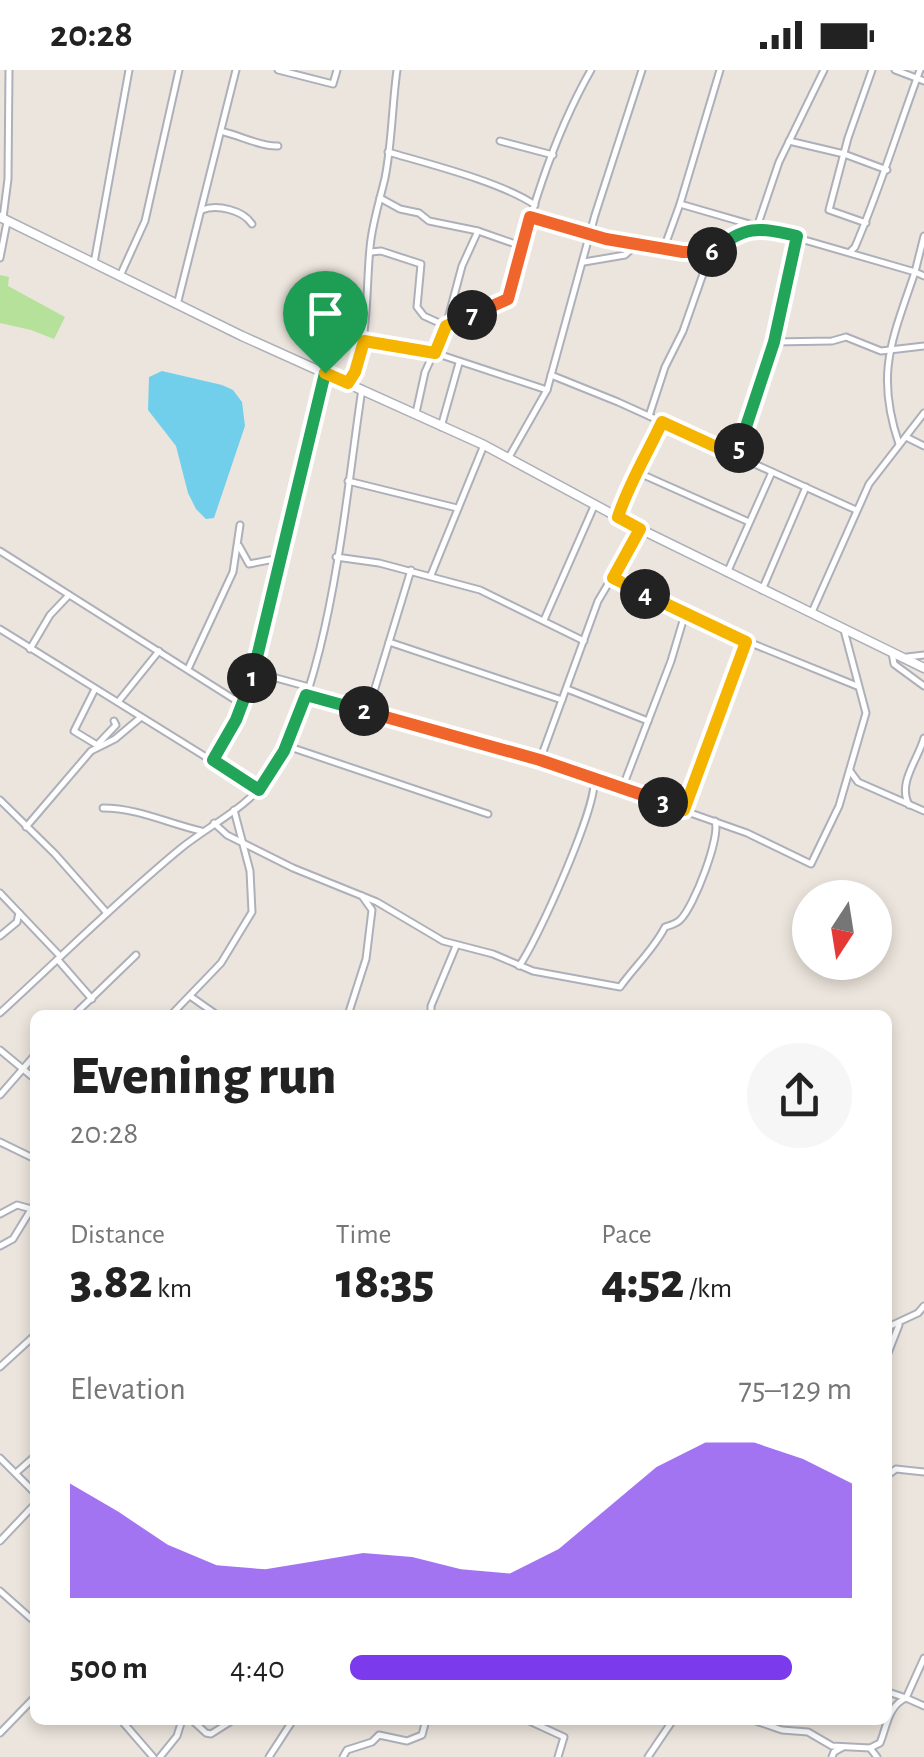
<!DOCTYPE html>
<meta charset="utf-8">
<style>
:root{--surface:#fff;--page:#f6f6f6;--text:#222;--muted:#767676;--accent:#7c3aed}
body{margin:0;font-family:"Alegreya Sans",sans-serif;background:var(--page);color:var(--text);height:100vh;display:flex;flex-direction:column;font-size:38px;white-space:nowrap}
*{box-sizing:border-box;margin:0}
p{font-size:32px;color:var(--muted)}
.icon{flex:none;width:55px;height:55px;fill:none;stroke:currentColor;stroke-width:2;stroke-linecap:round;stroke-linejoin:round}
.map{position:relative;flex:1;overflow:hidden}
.panel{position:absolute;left:30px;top:940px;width:862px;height:715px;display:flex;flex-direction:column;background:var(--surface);border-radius:15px;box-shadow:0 5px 15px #0003}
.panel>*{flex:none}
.needle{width:65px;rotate:192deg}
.buttons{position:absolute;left:792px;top:810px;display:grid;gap:20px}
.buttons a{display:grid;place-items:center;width:100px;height:100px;border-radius:50%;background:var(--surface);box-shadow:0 5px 15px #0003;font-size:50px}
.pin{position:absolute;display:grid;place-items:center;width:85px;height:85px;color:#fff;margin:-102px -42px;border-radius:50% 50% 50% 0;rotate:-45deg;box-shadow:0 0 10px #0007}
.pin .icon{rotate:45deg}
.km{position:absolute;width:50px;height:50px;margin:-25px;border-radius:50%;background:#222;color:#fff;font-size:28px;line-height:50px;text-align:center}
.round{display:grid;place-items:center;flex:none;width:105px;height:105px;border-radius:52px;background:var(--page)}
.headline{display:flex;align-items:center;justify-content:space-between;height:170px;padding:0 40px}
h1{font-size:55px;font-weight:800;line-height:75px}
.metrics{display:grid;grid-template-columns:repeat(3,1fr);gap:15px;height:170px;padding:10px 40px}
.metrics div{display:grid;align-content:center}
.metrics b{font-size:50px;font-weight:800}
.metrics small{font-size:28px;font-weight:400}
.metrics p{font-size:28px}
.chart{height:280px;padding:20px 40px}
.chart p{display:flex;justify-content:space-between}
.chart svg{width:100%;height:180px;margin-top:10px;fill:var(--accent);opacity:.7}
ul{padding:0 40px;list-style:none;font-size:32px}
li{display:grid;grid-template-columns:160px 120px 1fr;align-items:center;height:75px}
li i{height:25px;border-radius:12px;background:var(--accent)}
.status{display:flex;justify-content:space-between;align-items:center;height:70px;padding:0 50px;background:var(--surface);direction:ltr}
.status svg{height:28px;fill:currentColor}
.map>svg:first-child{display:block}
</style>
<div class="status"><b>20:28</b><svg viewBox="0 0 49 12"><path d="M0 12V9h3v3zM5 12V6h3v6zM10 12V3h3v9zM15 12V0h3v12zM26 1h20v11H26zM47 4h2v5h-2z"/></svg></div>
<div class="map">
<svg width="924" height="1687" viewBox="0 0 924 1687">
<rect width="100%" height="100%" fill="#ece5dd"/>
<!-- green -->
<path fill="#b5e19a" d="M0,205l9,2 -1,9 57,31 -11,22 -23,-9 -31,-7z"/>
<!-- water -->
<path fill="#72cfeb" d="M162,301l60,14 11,5 9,12 3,24 -31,92 -8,1 -10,-10 -8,-16 -12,-47 -28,-36 1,-33z"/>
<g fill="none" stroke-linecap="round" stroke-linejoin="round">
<defs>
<g id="street">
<path d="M278,0l55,14 4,-14"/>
<path d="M895,0l29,11"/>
<path d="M224,62c17,4 38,15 54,14"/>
<path d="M500,71l53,14"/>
<path d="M789,71l55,13 43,16"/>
<path d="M388,82c41,12 113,30 147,53"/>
<path d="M380,128l20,11 19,4 10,8 49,10 43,15"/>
<path d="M680,134l235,68c-23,68 -40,101 -16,172"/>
<path d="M202,140c15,-6 41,0 50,14"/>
<path d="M531,147l59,16"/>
<path d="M3,148l5,-39 1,-109"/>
<path d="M866,153l-37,-13 19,-72 24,-68"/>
<path d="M590,166l93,16 27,2"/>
<path d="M924,166l-9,36 9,4"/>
<path d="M664,178l16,-44 40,-134"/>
<path d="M371,182l10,-1 40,13 -4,43 7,9 22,10 62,-27c20,-78 43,-159 83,-229"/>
<path d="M850,182l5,-5c25,-58 43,-118 65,-177"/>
<path d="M0,188l7,-36"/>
<path d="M584,192l41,-7 13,-12"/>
<path d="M94,193l35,-193"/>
<path d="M120,206l25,-55 34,-151"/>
<path d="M177,235l59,-235"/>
<path d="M364,271l71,12 112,37"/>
<path d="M774,272l58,-1 14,-4 35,14 43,-5"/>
<path d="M551,305l67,27 238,108"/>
<path d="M348,313c23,-34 17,-102 23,-144 3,-21 9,-40 14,-61 7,-35 7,-72 12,-108"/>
<path d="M416,343l9,-41 21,-46 16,-60 16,-35"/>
<path d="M649,346l16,-49 18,-36 27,-77 23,-18 24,-9 22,-65 45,-92"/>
<path d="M441,357l18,-64"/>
<path d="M906,367l18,9"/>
<path d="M737,385l37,-113 23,-106"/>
<path d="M509,387l38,-67 48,-175 47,-145"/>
<path d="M639,403l110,49"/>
<path d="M348,411l109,27"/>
<path d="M618,447l6,-19 38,-76"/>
<path d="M239,476l10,18 31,-6"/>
<path d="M0,481l243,154"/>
<path d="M336,487l43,6 101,27 104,51"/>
<path d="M727,503l45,-101"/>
<path d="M431,505l53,-130"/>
<path d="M613,508l133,63 111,45"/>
<path d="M762,520l44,-103"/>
<path d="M812,542l57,-128 55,-71"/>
<path d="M544,550l51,-116"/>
<path d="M0,559l259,161"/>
<path d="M389,572l173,58"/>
<path d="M30,579l20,-34 19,-20"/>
<path d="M892,583l2,11 30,22"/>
<path d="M907,587l17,-2"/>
<path d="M188,599l45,-97 7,-47"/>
<path d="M254,602l55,15"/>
<path d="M95,619l-21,42 23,14 19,-20 -2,-4"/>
<path d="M567,619l81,32"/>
<path d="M306,625l234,65 207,73 64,31 28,-58 27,-93 -22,-83"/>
<path d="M118,632l41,-51"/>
<path d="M368,641l43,-141"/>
<path d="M287,676l201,68"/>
<path d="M213,690l23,-40 17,-48 72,-299"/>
<path d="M540,690l58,-159 42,-71"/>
<path d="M850,701l8,11 66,29"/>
<path d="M620,718l5,-7 46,-120 14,-47"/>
<path d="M0,730l55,54 52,59"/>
<path d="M909,735c-12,-22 9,-45 15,-67"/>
<path d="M103,738c34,0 64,15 98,23"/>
<path d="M684,739l62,-168"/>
<path d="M214,753l13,12 66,33 84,34 66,39 50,13 40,17 87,16c15,-21 34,-38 45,-60 6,-2 11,-3 15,-7 14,-13 41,-84 35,-99"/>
<path d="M26,757l65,-76 24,-12 25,-21"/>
<path d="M0,823l60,63"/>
<path d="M0,866l17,-14 2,-9"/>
<path d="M58,890l34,39"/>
<path d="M519,896c18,-24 78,-159 75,-186"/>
<path d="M190,926l27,19"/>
<path d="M0,943c60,-55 117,-112 180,-164 28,-23 67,-41 88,-71 63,-91 77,-278 94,-389"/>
<path d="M74,945l62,-60"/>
<path d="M171,945l50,-52 31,-51 -2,-41 -16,-61"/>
<path d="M348,945l18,-56 6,-49 -10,-14"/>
<path d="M431,945v-9l25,-60"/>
<path d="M0,980l35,29"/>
<path d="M0,1025l35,-40"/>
<path d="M0,1072l35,17"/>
<path d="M0,1144l17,-9 18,5"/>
<path d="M0,1176l13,-7 22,-36"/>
<path d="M888,1257l30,-14 6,-7"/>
<path d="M888,1283l11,-28"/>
<path d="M0,1297l35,-32"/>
<path d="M0,1388l35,35"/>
<path d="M16,1403l19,-17"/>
<path d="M888,1405l8,-6 28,3"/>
<path d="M0,1471l35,-37"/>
<path d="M0,1521l35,31"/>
<path d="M888,1622l18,6 18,-40"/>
<path d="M121,1650l32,37"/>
<path d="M192,1650l14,13 5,1 22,-14"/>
<path d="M527,1650l37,17 -6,20"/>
<path d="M753,1650l29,10 26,2 24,14 38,2 10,-5c7,-17 8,-37 26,-45l18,8"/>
<path d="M0,1663l35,-36"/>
<path d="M870,1678l7,9"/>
<path d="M160,1687l17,-21 5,-16"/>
<path d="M269,1687l24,-37"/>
<path d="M343,1687l4,-7 25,-8 7,-7 28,6 15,-6 4,-15"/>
<path d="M648,1687l25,-37"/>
<path d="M832,1687l2,-5 9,-5"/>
</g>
<path id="secondary" d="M0,147l242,119 242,109 156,84 284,139"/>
</defs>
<!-- street casing -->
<use href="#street" stroke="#adb0ba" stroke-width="9"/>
<!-- secondary casing -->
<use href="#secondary" stroke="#adb0ba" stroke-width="11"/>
<!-- street -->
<use href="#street" stroke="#fff" stroke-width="5"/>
<!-- secondary -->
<use href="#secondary" stroke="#fff" stroke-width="8"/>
</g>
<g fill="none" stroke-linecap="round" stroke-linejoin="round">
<defs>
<path id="split-1" d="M252,608l73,-305"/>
<path id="split-2" d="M252,608l-16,42 -23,40 46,30 25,-39 22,-56 58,16"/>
<path id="split-3" d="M364,641l176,49 123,42"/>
<path id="split-4" d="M645,524l101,48 -62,168 -21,-8"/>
<path id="split-5" d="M645,524l-32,-16 27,-49 -22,-12c10,-32 29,-63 44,-95l74,34 3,-8"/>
<path id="split-6" d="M712,182c33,-27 45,-25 85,-16l-23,106 -35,106"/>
<path id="split-7" d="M472,245l36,-16 22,-82 76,22 77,13h29"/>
<path id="split-8" d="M325,303l23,10 7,-11 9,-31 71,12 11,-27 26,-11"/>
</defs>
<!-- split-1 casing -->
<use href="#split-1" stroke="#fff" stroke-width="20"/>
<!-- split-2 casing -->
<use href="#split-2" stroke="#fff" stroke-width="20"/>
<!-- split-3 casing -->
<use href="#split-3" stroke="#fff" stroke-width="20"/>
<!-- split-4 casing -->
<use href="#split-4" stroke="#fff" stroke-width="20"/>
<!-- split-5 casing -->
<use href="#split-5" stroke="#fff" stroke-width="20"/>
<!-- split-6 casing -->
<use href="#split-6" stroke="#fff" stroke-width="20"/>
<!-- split-7 casing -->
<use href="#split-7" stroke="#fff" stroke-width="20"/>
<!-- split-8 casing -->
<use href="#split-8" stroke="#fff" stroke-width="20"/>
<!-- split-1 -->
<use href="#split-1" stroke="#22a559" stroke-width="12"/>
<!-- split-2 -->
<use href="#split-2" stroke="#22a559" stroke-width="12"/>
<!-- split-3 -->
<use href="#split-3" stroke="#f0652b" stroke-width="12"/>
<!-- split-4 -->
<use href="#split-4" stroke="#f5b400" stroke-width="12"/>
<!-- split-5 -->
<use href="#split-5" stroke="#f5b400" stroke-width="12"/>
<!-- split-6 -->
<use href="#split-6" stroke="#22a559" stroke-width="12"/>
<!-- split-7 -->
<use href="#split-7" stroke="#f0652b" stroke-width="12"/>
<!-- split-8 -->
<use href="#split-8" stroke="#f5b400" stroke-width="12"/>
</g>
</svg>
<div class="buttons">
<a><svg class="needle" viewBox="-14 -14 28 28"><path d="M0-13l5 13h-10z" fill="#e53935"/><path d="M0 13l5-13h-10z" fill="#767676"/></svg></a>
</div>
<div class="pin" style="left:325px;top:303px;background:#1e9e55"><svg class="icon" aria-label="arrive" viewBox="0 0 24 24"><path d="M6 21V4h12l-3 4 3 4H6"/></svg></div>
<b class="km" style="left:252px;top:608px">1</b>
<b class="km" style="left:364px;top:641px">2</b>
<b class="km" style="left:663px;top:732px">3</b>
<b class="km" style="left:645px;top:524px">4</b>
<b class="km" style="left:739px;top:378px">5</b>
<b class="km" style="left:712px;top:182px">6</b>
<b class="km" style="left:472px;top:245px">7</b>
<section class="panel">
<div class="headline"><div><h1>Evening run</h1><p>20:28</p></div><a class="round"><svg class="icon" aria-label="share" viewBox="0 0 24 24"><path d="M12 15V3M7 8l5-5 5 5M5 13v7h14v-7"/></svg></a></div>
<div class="metrics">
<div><p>Distance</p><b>3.82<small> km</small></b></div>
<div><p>Time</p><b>18:35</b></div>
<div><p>Pace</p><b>4:52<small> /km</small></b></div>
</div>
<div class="chart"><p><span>Elevation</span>75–129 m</p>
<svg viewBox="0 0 160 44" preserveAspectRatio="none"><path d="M0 44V16L10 23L20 31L30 36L40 37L50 35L60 33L70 34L80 37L90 38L100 32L110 22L120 12L130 6L140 6L150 10L160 16V44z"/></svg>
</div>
<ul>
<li><b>500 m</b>4:40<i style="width:88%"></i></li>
</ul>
</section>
</div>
